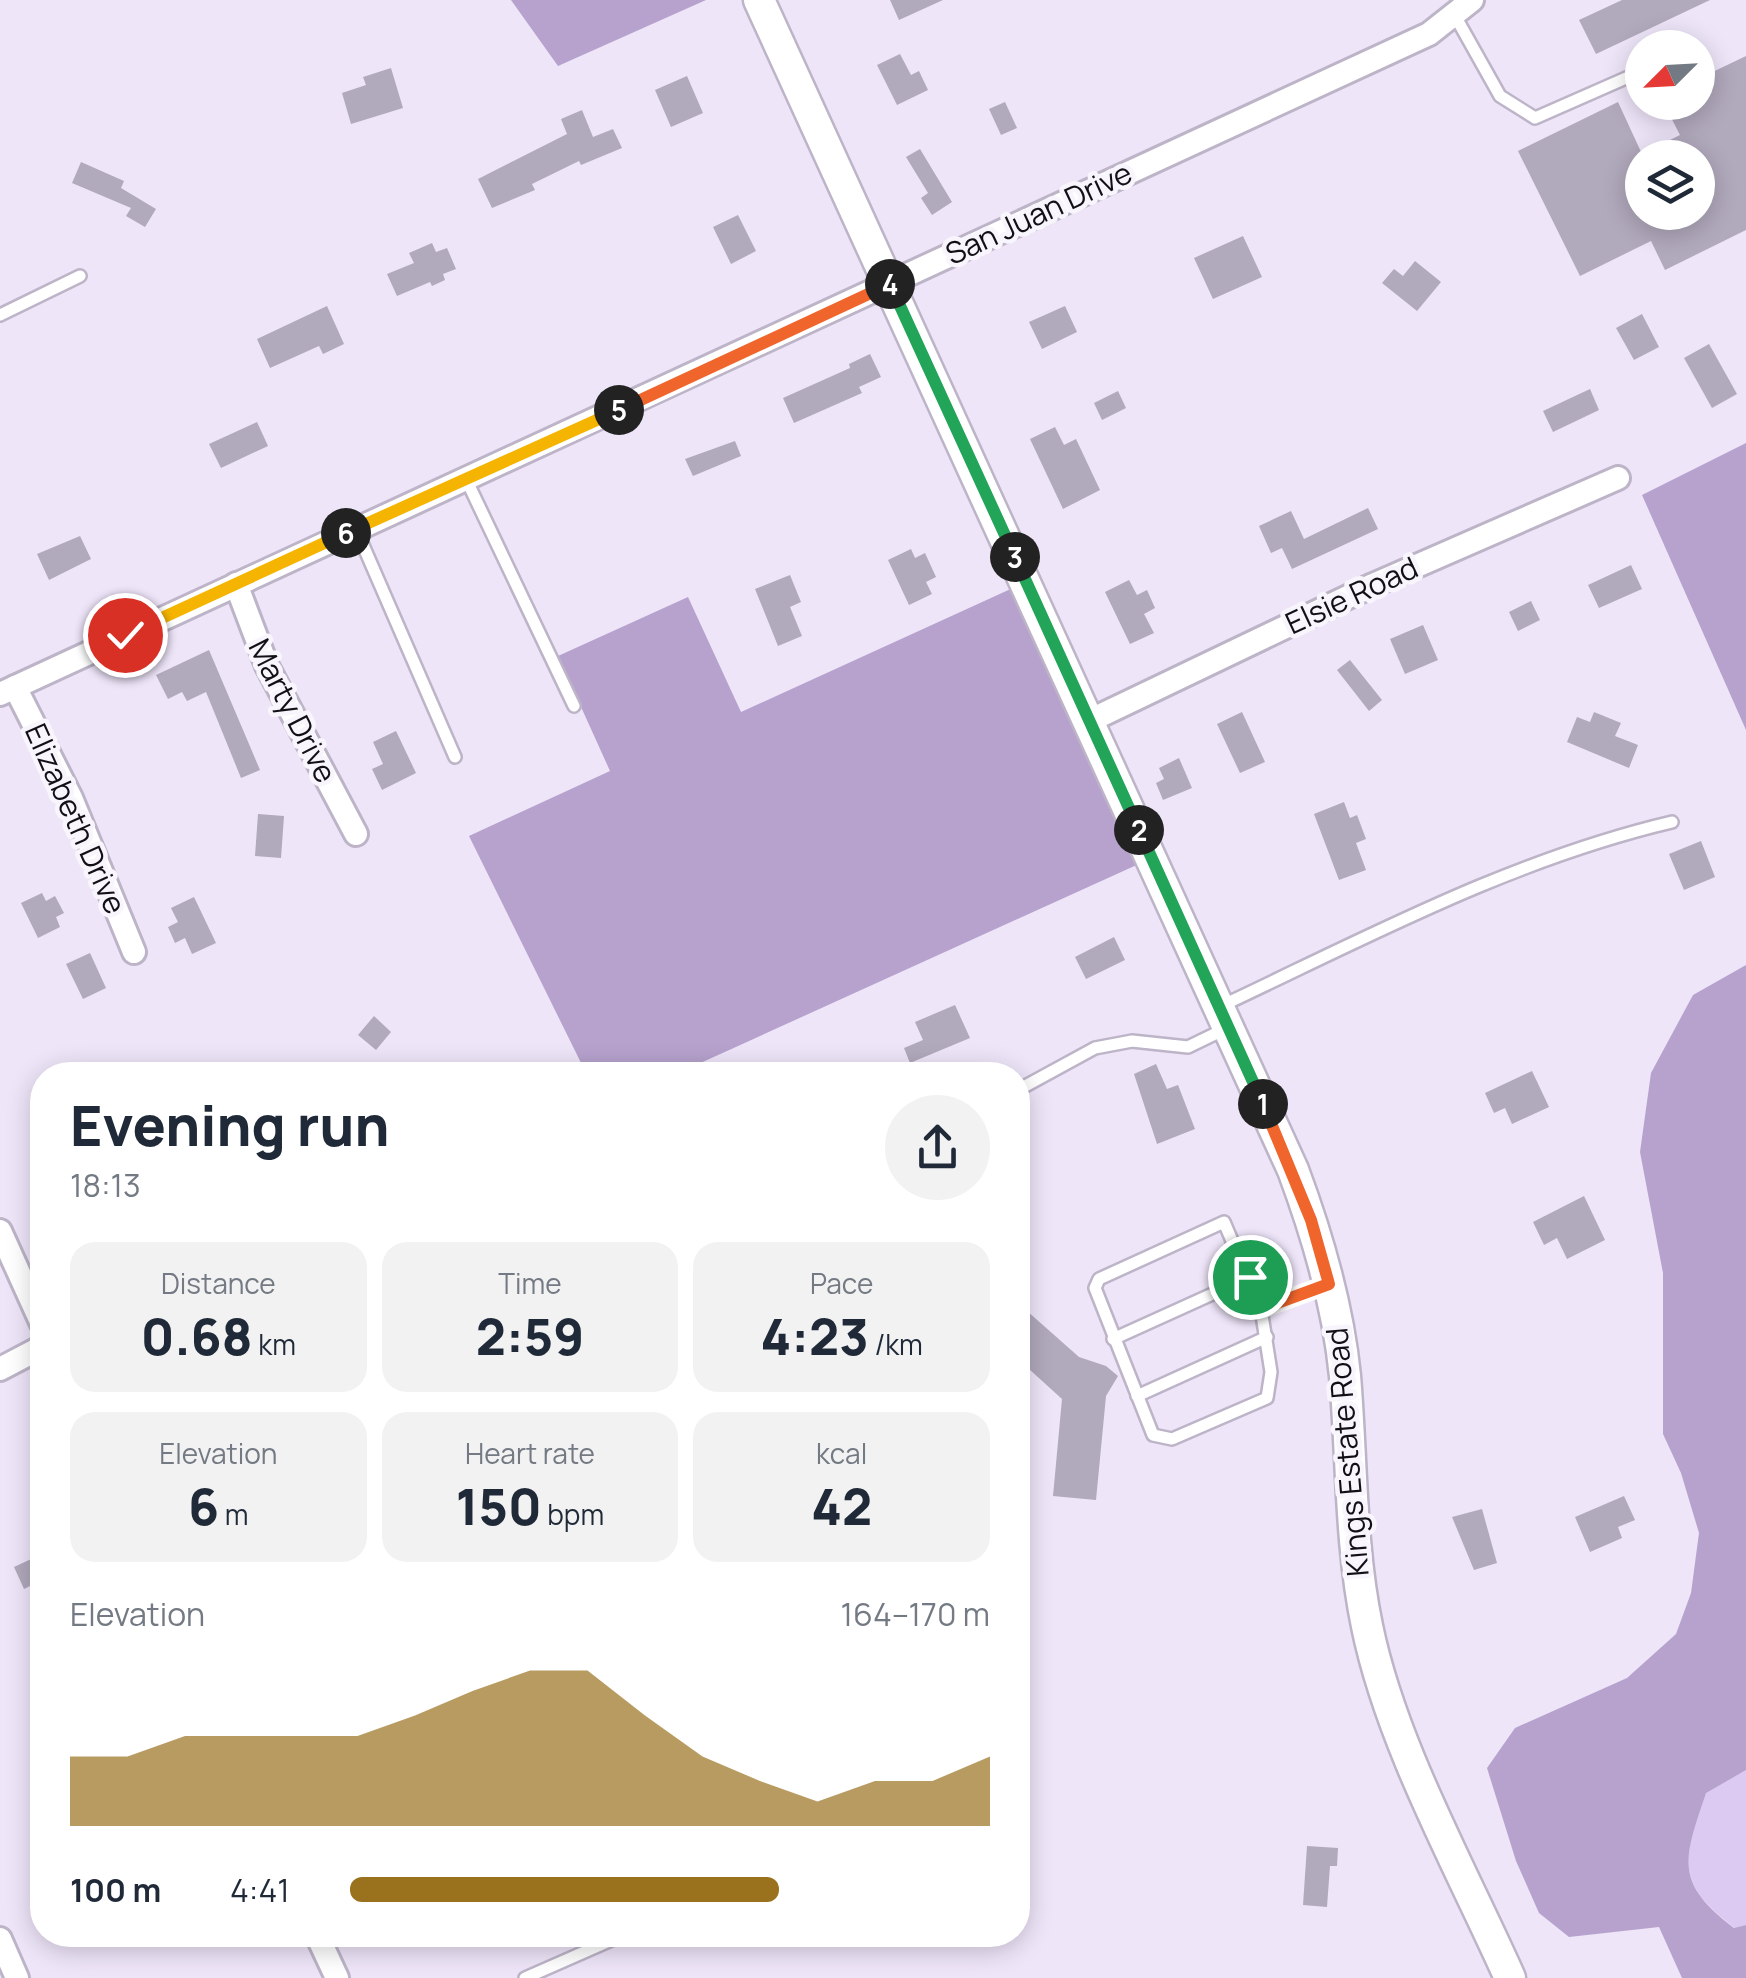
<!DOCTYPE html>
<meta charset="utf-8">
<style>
:root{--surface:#fff;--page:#f2f2f3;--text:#1f2937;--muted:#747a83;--accent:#9a721e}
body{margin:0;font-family:Manrope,sans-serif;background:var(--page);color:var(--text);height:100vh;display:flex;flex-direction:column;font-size:38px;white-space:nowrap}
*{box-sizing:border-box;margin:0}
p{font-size:32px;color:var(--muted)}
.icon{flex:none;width:55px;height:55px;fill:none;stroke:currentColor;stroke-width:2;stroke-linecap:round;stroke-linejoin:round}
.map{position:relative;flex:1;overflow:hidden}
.sheet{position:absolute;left:30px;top:1062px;width:1000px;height:885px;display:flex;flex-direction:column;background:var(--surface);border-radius:40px;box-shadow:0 5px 25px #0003}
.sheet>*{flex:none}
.needle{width:65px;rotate:246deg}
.fabs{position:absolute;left:1625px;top:30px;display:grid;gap:20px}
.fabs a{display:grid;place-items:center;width:90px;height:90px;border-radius:50%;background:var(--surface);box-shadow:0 5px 25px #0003;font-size:50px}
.pin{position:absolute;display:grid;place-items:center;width:85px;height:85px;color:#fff;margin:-42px;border:5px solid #fff;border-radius:50%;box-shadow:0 2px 10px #0007}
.km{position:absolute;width:50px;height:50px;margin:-25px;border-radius:50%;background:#222;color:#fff;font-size:28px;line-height:50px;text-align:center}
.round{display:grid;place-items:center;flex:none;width:105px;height:105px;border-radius:52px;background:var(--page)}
.headline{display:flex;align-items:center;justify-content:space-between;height:170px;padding:0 40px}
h1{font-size:55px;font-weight:800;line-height:75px}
.figures{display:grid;grid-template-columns:repeat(3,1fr);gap:15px;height:170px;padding:10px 40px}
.figures div{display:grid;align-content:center;border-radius:25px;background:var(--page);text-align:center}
.figures b{font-size:50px;font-weight:800}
.figures small{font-size:28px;font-weight:400}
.figures p{font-size:28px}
.chart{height:280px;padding:20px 40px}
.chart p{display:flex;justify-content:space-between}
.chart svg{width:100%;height:180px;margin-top:10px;fill:var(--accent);opacity:.7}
ul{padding:0 40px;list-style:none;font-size:32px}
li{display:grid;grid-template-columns:160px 120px 1fr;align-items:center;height:75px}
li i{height:25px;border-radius:12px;background:var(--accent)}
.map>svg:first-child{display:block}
</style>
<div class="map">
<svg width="1746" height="1978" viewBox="0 0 1746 1978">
<rect width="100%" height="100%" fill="#eee5f9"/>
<!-- green -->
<path fill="#dccaf2" d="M1746,1770v155l-11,3c-62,-46 -51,-69 -29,-136z"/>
<!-- forest -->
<g fill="#b6a2cd">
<path d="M511,0h195l-148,66z"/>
<path d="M1746,443v287l-104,-235z"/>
<path d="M1015,587l126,276 -467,212h-87l-118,-239 141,-65 -52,-115 130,-59 53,115z"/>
<path d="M1746,965v805l-40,23c-22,66 -33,89 28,135l12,-3v53h-64l-23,-51 -90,10 -30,-24 -23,-52 -29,-93 28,-40 112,-50 49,-44 15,-41 8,-60 -18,-60 -18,-39v-161l-23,-121 11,-79 42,-78z"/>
</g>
<!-- building -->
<g fill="#b1a9bc" fill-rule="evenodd">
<path d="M890,0h53l-44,20z"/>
<path d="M1622,0h88l-114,54 -17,-34z"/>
<path d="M900,54l11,21 8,-4 9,19 -31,15 -20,-40z"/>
<path d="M1746,56v174l-81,40 -14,-29 -71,35 -62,-125 100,-49 24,52 38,-19 -17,-33h35v-23zM1642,158h56v54h-56z"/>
<path d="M391,68l12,40 -52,16 -9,-31 24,-8 -3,-8z"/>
<path d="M687,76l16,37 -32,14 -16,-37z"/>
<path d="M1005,102l12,26 -16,7 -12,-26z"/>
<path d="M582,110l11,27 20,-8 9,19 -41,17 -2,-4 -47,23 3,6 -43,18 -14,-29 89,-45 -6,-15z"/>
<path d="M920,149l32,53 -20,13 -11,-17 7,-5 -22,-36z"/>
<path d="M81,162l43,19 -3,7 35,21 -11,18 -19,-11 5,-8 -59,-25z"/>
<path d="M738,215l18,36 -25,13 -18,-37z"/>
<path d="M1243,236l19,41 -49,22 -19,-41z"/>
<path d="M432,243l4,9 11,-4 9,21 -13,5 2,6 -13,6 -2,-4 -33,14 -10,-22 27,-11 -5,-10z"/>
<path d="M1415,261l26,21 -24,29 -35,-28 12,-14 9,7z"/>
<path d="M327,306l17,38 -21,10 -4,-8 -49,22 -13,-29z"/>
<path d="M1065,306l12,26 -35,17 -13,-27z"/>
<path d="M1642,314l17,33 -25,13 -18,-32z"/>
<path d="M1709,344l28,50 -25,14 -28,-50z"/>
<path d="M870,354l11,23 -22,10 3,6 -68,30 -11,-25 67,-30 -1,-4z"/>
<path d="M1590,389l9,21 -46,22 -10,-21z"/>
<path d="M1118,391l8,17 -24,12 -8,-17z"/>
<path d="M257,422l11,24 -47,22 -12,-24z"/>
<path d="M1055,427l9,18 12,-6 24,51 -37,19 -33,-70z"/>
<path d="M735,441l6,15 -48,20 -8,-17z"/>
<path d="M1368,508l10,21 -86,40 -10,-21 -11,5 -12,-27 32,-15 13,28z"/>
<path d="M80,536l11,23 -42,21 -12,-26z"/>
<path d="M911,549l4,9 10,-5 11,24 -10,5 6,12 -23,11 -21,-45z"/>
<path d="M1631,565l11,24 -43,19 -11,-23z"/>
<path d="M790,575l11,27 -11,5 12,29 -24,10 -23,-57z"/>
<path d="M1129,580l8,15 10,-5 8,18 -11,6 10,19 -24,11 -25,-52z"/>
<path d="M1531,601l9,19 -22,11 -9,-19z"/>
<path d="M1423,625l15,35 -33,14 -15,-35z"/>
<path d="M209,650l51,120 -19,8 -35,-86 -19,9 -5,-9 -14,7 -12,-24z"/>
<path d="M1350,660l32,40 -13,11 -32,-41z"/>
<path d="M1242,712l23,50 -25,11 -23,-49z"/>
<path d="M1594,712l27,11 -6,13 23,9 -9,23 -62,-26 10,-25 13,5z"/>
<path d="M396,731l20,42 -34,17 -10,-21 11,-5 -10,-22z"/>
<path d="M1179,758l13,30 -29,12 -7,-17 8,-4 -5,-11z"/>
<path d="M1344,802l6,16 7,-3 9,24 -10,4 10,27 -27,10 -25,-66z"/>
<path d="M258,814l26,2 -3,42 -26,-2z"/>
<path d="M1701,841l14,36 -31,13 -15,-36z"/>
<path d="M42,893l4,8 9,-5 9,17 -8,4 4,10 -22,11 -17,-35z"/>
<path d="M194,897l22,46 -24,11 -7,-16 -10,5 -7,-16 10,-5 -7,-14z"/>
<path d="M1114,937l11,23 -39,19 -11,-22z"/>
<path d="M90,953l16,35 -23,11 -17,-35z"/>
<path d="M955,1005l15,33 -60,25 -6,-15 19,-8 -8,-18z"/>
<path d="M374,1016l17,16 -15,18 -18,-15z"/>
<path d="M1156,1064l11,25 11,-4 17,44 -38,15 -23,-70z"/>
<path d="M1532,1071l17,36 -37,17 -7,-16 -11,5 -9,-20z"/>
<path d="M1584,1196l21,44 -38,19 -10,-21 -13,7 -11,-23z"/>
<path d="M1018,1303l61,54 27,9 12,10 -12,20 -10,104 -43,-4 9,-97 -44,-40z"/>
<path d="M1624,1496l11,24 -17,7 4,11 -32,14 -15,-35z"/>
<path d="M1482,1509l15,54 -23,7 -22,-53z"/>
<path d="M42,1554v26l-18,9 -10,-22z"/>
<path d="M1307,1846l31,2 -1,18h-7l-3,41 -24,-2z"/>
</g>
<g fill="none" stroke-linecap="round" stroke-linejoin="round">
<defs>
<g id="lane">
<path d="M1454,14l46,82 35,22 107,-47"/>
<path d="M0,315l80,-39"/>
<path d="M466,479l108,227"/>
<path d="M356,529l99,228"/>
<path d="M1219,1007c149,-70 292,-147 453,-185"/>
<path d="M1018,1090l77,-42 37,-7 56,6 37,-18"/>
<path d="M1261,1309l10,63 -4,26 -95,41 -19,-4 -58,-147 4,-9 125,-57 37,87 64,-23"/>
<path d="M1113,1339l137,-62"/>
<path d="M1137,1396l130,-59"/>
<path d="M525,1978l98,-43"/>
</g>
<g id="street">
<path d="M236,584l31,82 89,168"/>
<path d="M15,687l56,111 63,154"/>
<path d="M0,694l1429,-660 43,-34"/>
<path d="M1089,721l284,-136 245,-107"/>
<path d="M0,1231l42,93"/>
<path d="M0,1369l42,-22"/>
<path d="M317,1935l20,43"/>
<path d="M0,1939l17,39"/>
</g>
<path id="secondary" d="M759,0l534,1170c25,67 45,135 52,206 7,83 5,169 22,250 24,118 94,242 143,352"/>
</defs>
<!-- lane casing -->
<use href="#lane" stroke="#bdb4c8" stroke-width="16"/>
<!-- street casing -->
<use href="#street" stroke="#bdb4c8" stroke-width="28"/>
<!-- secondary casing -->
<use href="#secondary" stroke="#bdb4c8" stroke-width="35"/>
<!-- lane -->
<use href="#lane" stroke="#fff" stroke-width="11"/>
<!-- street -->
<use href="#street" stroke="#fff" stroke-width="22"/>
<!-- secondary -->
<use href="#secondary" stroke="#fff" stroke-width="30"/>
</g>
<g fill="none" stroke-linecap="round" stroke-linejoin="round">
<defs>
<path id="split-1" d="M1250,1277l11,32 68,-25 -18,-64 -48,-116"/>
<path id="split-2" d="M1139,830l124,274"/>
<path id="split-3" d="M1015,557l124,273"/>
<path id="split-4" d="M890,284l125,273"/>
<path id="split-5" d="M619,410l271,-126"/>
<path id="split-6" d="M346,533l273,-123"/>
<path id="split-7" d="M125,635l221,-102"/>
</defs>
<!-- split-1 casing -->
<use href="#split-1" stroke="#fff" stroke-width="20"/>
<!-- split-2 casing -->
<use href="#split-2" stroke="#fff" stroke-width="20"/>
<!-- split-3 casing -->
<use href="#split-3" stroke="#fff" stroke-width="20"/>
<!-- split-4 casing -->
<use href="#split-4" stroke="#fff" stroke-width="20"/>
<!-- split-5 casing -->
<use href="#split-5" stroke="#fff" stroke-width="20"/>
<!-- split-6 casing -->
<use href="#split-6" stroke="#fff" stroke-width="20"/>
<!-- split-7 casing -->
<use href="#split-7" stroke="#fff" stroke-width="20"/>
<!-- split-1 -->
<use href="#split-1" stroke="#f0652b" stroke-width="12"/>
<!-- split-2 -->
<use href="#split-2" stroke="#22a559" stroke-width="12"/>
<!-- split-3 -->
<use href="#split-3" stroke="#22a559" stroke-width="12"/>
<!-- split-4 -->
<use href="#split-4" stroke="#22a559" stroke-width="12"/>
<!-- split-5 -->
<use href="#split-5" stroke="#f0652b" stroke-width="12"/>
<!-- split-6 -->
<use href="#split-6" stroke="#f5b400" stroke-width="12"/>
<!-- split-7 -->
<use href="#split-7" stroke="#f5b400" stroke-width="12"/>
</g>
<g text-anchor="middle" stroke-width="9" stroke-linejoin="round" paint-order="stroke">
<!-- street labels -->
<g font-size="30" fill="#120f16" stroke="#f8f5fd">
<text transform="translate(1039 214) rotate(-25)" y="10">San Juan Drive</text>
<text transform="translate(1352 596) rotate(-25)" y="10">Elsie Road</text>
<text transform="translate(292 711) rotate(63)" y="10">Marty Drive</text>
<text transform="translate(75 819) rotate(66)" y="10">Elizabeth Drive</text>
<text transform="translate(1348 1452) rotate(-95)" y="10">Kings Estate Road</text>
</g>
</g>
</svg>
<div class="fabs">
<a><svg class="needle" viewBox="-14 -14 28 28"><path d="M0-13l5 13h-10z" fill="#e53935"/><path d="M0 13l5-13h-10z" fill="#747a83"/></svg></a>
<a><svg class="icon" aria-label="layers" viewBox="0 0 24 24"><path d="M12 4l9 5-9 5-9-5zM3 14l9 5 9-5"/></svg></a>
</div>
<div class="pin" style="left:1250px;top:1277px;background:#1e9e55"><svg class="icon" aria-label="arrive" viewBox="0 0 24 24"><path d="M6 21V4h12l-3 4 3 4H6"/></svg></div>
<div class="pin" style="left:125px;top:635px;background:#d93025"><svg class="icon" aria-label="check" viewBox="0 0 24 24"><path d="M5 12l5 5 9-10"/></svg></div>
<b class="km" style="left:1263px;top:1104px">1</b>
<b class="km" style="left:1139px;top:830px">2</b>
<b class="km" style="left:1015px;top:557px">3</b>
<b class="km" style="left:890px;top:284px">4</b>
<b class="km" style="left:619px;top:410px">5</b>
<b class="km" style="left:346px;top:533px">6</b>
<section class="sheet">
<div class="headline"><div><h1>Evening run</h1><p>18:13</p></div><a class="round"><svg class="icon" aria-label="share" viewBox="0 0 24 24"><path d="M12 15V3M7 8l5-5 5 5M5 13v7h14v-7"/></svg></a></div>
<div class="figures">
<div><p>Distance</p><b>0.68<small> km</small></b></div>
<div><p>Time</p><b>2:59</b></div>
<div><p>Pace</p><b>4:23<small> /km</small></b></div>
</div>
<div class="figures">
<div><p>Elevation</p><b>6<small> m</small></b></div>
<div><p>Heart rate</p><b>150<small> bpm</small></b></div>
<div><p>kcal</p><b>42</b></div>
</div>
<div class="chart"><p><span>Elevation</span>164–170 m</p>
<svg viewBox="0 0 160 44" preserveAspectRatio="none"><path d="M0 44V27L10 27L20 22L30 22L40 22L50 22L60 17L70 11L80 6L90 6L100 17L110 27L120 33L130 38L140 33L150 33L160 27V44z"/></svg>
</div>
<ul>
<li><b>100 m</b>4:41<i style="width:67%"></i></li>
</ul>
</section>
</div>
